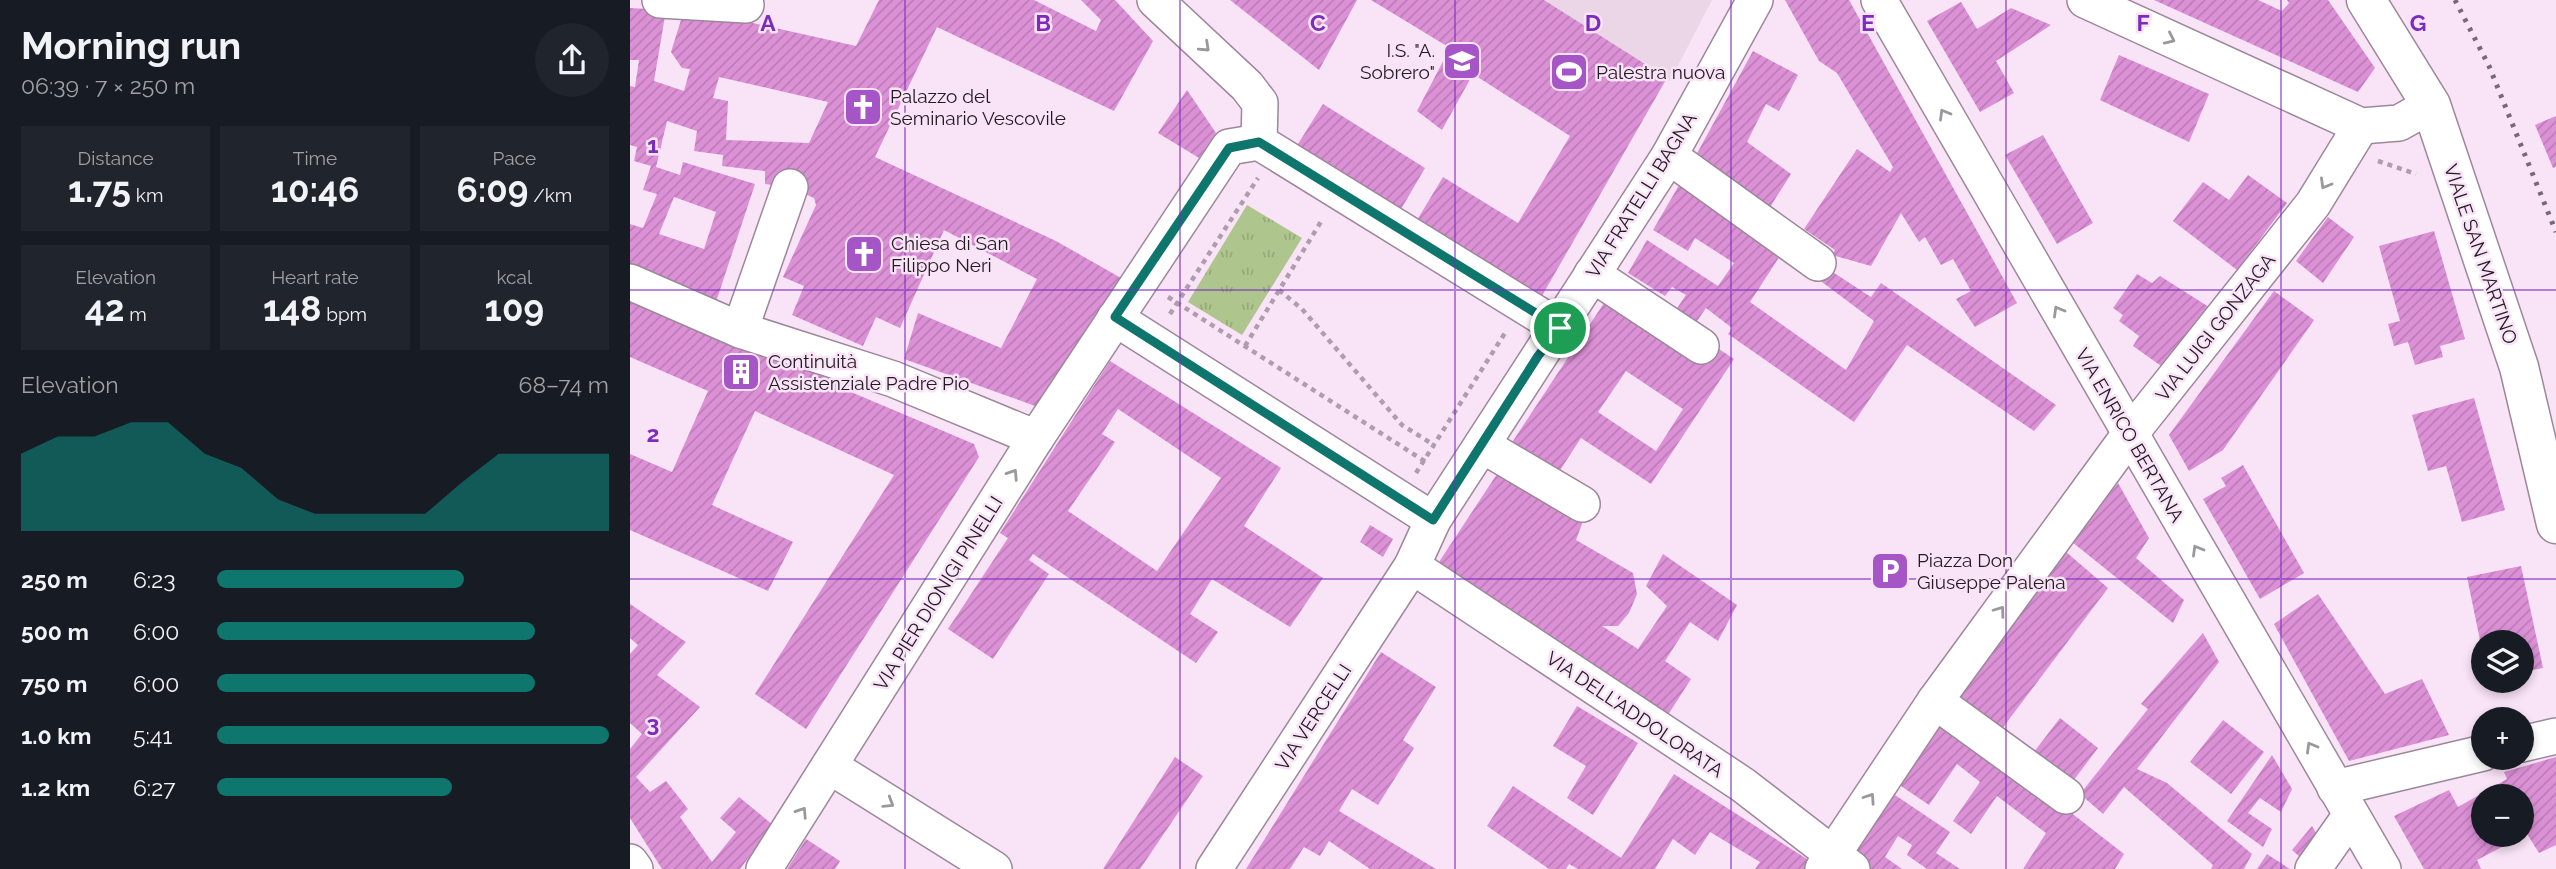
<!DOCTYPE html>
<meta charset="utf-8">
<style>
:root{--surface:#171b24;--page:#20242c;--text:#f1f3f6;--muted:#9ea1a6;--accent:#0f766e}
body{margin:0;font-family:Raleway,sans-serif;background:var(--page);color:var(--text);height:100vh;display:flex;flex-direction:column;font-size:26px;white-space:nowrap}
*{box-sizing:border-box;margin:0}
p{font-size:23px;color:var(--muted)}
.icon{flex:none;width:38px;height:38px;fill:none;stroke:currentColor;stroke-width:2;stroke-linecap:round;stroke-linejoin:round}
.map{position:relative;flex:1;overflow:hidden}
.details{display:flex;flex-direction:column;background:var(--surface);width:630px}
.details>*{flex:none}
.controls{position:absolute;left:1841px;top:630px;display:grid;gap:14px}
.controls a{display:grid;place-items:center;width:63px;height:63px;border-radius:50%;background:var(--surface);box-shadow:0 4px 10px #0003;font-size:35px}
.pin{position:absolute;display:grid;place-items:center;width:60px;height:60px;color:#fff;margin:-30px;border:4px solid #fff;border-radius:50%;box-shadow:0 2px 7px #0007}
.round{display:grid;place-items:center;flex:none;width:74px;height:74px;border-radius:37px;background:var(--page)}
.summary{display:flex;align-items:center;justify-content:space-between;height:119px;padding:0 21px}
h1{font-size:38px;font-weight:700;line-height:52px}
.stats{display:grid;grid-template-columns:repeat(3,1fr);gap:10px;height:119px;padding:7px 21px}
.stats div{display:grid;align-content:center;border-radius:0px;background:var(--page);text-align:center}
.stats b{font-size:35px;font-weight:700}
.stats small{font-size:19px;font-weight:400}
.stats p{font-size:19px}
.chart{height:196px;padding:14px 21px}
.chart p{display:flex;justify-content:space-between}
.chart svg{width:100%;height:126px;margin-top:7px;fill:var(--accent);opacity:.7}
ul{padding:0 21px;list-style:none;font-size:23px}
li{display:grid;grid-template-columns:112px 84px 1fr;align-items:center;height:52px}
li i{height:18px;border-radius:9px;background:var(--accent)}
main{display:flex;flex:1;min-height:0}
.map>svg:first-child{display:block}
</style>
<main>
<section class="details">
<div class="summary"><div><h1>Morning run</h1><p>06:39 · 7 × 250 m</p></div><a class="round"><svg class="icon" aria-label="share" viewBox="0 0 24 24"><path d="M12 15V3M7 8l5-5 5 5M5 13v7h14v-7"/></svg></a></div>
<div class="stats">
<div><p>Distance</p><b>1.75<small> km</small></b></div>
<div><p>Time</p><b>10:46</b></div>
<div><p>Pace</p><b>6:09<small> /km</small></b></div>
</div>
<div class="stats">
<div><p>Elevation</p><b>42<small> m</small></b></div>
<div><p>Heart rate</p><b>148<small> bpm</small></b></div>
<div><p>kcal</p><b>109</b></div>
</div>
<div class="chart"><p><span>Elevation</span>68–74 m</p>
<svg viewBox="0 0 160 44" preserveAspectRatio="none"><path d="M0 44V17L10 11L20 11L30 6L40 6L50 17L60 22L70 33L80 38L90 38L100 38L110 38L120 27L130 17L140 17L150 17L160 17V44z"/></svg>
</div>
<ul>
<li><b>250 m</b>6:23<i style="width:63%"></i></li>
<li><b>500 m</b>6:00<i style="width:81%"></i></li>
<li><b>750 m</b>6:00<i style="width:81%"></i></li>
<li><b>1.0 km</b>5:41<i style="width:100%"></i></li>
<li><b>1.2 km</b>6:27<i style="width:60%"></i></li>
</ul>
</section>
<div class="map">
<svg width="1926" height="869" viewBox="0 0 1926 869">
<defs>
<pattern id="park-tufts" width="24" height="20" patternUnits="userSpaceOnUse" patternTransform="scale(1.75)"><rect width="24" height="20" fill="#aec58d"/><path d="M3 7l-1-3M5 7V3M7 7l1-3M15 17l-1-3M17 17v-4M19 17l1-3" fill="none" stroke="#95a979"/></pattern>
<pattern id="building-hatch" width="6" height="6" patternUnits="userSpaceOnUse" patternTransform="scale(1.75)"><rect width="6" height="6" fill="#dc91d6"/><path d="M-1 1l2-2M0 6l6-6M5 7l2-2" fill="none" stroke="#bc7cb7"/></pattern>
</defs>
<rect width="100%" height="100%" fill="#f9e3f7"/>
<!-- education -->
<path fill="#ead6e6" d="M914,0h168l-42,81z"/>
<!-- park -->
<path fill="url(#park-tufts)" d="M617,205l55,33 -60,97 -54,-33z"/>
<!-- building -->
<g fill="url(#building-hatch)" fill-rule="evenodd">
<path d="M249,0h155l62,31 5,-11 -20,-20h34l38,41 -39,70 -177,-84 -62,130 181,84 65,37 -83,129 -134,-48 14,-46 83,35 36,-69 -93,-49 -44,98 -24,-11 -13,29 -71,-31 12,-29 -21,-9 33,-72 -2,-7 -24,-11 -25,-3v-13l-43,-5 1,-11 -29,-4 3,-20 -30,-10 -11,46 24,8 3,-13 72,22 -42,127 -83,-35v-52l13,4 14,-34 -14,-4 8,-24 -17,-5 3,-14 -7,-2v-59l5,1 4,-27h-9v-52l36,2 -12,71 30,10 6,-22 -8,-1 -11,-16 10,-32 13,-10 162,36zM89,77l109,25 -19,41 -83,-3 2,-39 -15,-3zM44,197l42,15 -12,37 -45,-15z"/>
<path d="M600,0h127l-38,70z"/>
<path d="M741,0h173l123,78 -128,223 -125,-76 29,-48 75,46 52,-87 -97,-62 -31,56 -25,-19 33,-63z"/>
<path d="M1155,0h64l168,303 -42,24 -19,-28 15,-8 -18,-32 -12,6 -16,-28 -6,5 -18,-29 -30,53 -39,-11 3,-5 -31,-21 53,-80 33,23 3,-5 -56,-94 -18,-12z"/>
<path d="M1524,0h104l24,11 7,-8 -2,-3h41l47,68 -17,24z"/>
<path d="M1331,2l16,27 34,-21 40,17 -55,36 18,32 -34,19 -53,-91z"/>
<path d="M1123,51l45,24 -19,36 -13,-7 -19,38 44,32 -21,33 -75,-50z"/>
<path d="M1489,55l90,39 -20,48 -89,-42z"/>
<path d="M557,90l29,43 -17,25 -41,-25z"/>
<path d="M693,104l102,64 -28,48 -104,-64z"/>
<path d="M1926,116v51l-3,1 -18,-43z"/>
<path d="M1413,135l50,88 -36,21 -52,-89z"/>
<path d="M1618,175l39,28 -50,67 -64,-49 30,-39 26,18z"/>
<path d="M1052,180l100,73 -32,49 96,68 28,-49 -56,-42 7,-12 46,30 10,-14 175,122 -22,26 -127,-86 -53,77 -126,-88 4,-6 -26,-20 -15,22 -20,-13 15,-22 -14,-8 -7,9 -37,-23 19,-33 71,46 16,-23 -39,-25 -7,13 -35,-21z"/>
<path d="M1698,217l26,20 -31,46 -27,-22z"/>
<path d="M1804,231l31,108 -25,7 3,11 -28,8 -7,-23 -14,4 -6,-22 12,-3 -21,-75z"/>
<path d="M1507,274l15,9 8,-7 49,31 -45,61 -31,-22 6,-10 -20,-15 4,-6 -10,-7z"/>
<path d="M1644,291l40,29 -91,130 -34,21 -20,-36z"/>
<path d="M980,294l97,47 27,18 -83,125 -70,-46 -28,43 -46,-31zM996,371l57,38 -27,42 -58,-39z"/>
<path d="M0,300l224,86 -3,6 123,52 5,13 -173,272 -51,-35 139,-219 -139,-64 -43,94 81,37 -25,49 -138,-61v-76l42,18 36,-81 -78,-34z"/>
<path d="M480,361l171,107 -37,58 79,52 -33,49 -78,-48 -22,35 28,18 -22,31 -163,-109 -4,6 20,14 -56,85 -45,-30 60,-91 -8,-5zM488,409l103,69 -64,93 -89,-60 47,-69 -13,-8z"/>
<path d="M1844,398l31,112 -43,12 -16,-56 -18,5 -16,-56z"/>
<path d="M873,465l83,48 -10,27 57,33 4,21 -8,19 -11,13h-16l36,23 29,-43 -21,-20 17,-32 74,51 -19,36 -28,-19 -25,39 26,18 -25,39 -231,-150z"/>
<path d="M1613,465l61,108 -44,26 -57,-100 23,-13 -5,-8z"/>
<path d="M1488,483l31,55 -13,20 48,42 -11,23 -101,-81z"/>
<path d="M740,525l23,14 -10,18 -23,-15z"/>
<path d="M1435,551l43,37 -113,150 -46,-33z"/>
<path d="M1891,566l22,102 -21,4v-30h-39l-1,8 -15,-73z"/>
<path d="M1688,594l67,100 37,-15 27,56 -100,26 -75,-137z"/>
<path d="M0,604l56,38 -29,33 43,32 -64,70 14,15 16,-11 22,28 -8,8 32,45 24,-30 -16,-14 19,-21 34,28 -33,44h-78l-32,-51v-69l12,-15 -12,-11v-69l8,-9 -8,-7z"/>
<path d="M1573,633l16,29 -82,107 30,14 85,71 -8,15h-33l2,-4 -89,-78 -21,27 -23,-20 68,-85 -7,-5z"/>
<path d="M751,652l55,35 -33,53 11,8 -36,57 -26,-16 -13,22 97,58h-66l-41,-28 -9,15 -16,-9 -14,22h-44z"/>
<path d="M947,706l61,37 -45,72 -26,-17 19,-32 -33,-20z"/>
<path d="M1316,715l178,139 -9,15h-92l23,-36 -49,-37 -26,38 -18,-13 27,-39 -23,-18 -28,41 -31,-21z"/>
<path d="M1430,718l38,30 -31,41 -40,-28z"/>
<path d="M1593,720l41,32 -33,42 -41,-32z"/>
<path d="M1642,755l20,34 -11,23 -21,-14 -12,15 24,16 -9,18 -36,-26z"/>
<path d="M545,757l28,19 -63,93h-37z"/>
<path d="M1926,757v88l-17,8 -12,-19 -50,26 4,9h-57l-30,-53 55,-26 9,17 49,-28 -3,-7zM1853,796h39v39h-39z"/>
<path d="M1044,774l139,89 -4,6h-54l5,-7 -50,-30 -15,23 -22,-16 -18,30h-77l-9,-5 -3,5h-17l-62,-43 26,-40 108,72z"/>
<path d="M1262,793l58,39 -14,21 24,16h-33l-20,-14 5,-10 -14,-9 -13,21 17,12h-39l-16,-11z"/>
<path d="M1682,826l11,19 -13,21 -18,-16z"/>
<path d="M176,839l34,22 -5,8h-48z"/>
<path d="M1637,854l23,15h-33z"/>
</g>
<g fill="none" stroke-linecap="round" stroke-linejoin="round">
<defs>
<g id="minor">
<path d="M30,0l86,5"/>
<path d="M525,0l92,86 13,17 -1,39"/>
<path d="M1249,0l504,869"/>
<path d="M1455,0l276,126 38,-3 32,-18"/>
<path d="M1039,156l149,107"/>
<path d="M962,274l109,72"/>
<path d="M0,282l110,48 153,49 143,59"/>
<path d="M485,318l318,202"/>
<path d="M110,330l50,-143"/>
<path d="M852,445l100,59"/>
<path d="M782,566l331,219 109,84"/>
<path d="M1305,701l131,95"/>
<path d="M1892,744l34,-8"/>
<path d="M201,767l163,102"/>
<path d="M1705,788l148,-35"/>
<path d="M0,862l5,7"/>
<path d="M134,869l272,-431 193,-291 30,-5 301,186"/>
<path d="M584,869l198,-303 21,-46 236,-364 86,-156"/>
<path d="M1193,869l112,-168 195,-267 183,-230 48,-78"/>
<path d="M1683,869l38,-54"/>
</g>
<path id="major" d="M1736,0l65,105 88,262 37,157"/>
</defs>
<!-- minor casing -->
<use href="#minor" stroke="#9c889a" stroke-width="38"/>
<!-- major casing -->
<use href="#major" stroke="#9c889a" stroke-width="41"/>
<!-- path -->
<g stroke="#ae9ead" stroke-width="4.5" stroke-dasharray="5 5" stroke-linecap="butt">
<path d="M1748,161l38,13"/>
<path d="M649,290l23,19 100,116 32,20"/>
<path d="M538,297l261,167"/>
<path d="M540,314l88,-136"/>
<path d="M615,346l77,-126"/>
<path d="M786,473l89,-140"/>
</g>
<!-- minor -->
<use href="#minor" stroke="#fff" stroke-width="35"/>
<!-- major -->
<use href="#major" stroke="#fff" stroke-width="38"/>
<!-- rail -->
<path stroke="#766976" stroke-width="5" stroke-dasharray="3.5 7" stroke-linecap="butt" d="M1825,0l34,66 67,166"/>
</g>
<!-- one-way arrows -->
<defs><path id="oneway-chevron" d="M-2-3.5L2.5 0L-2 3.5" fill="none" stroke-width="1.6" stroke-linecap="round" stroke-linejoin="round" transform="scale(1.75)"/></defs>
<g stroke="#9b989b">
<use href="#oneway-chevron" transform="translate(1540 39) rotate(25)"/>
<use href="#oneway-chevron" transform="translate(575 47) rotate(43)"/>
<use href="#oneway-chevron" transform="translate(1314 114) rotate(-120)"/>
<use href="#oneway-chevron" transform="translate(1695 184) rotate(120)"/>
<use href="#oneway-chevron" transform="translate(1428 311) rotate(-120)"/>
<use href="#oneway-chevron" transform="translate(383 474) rotate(-57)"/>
<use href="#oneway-chevron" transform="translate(1567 550) rotate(-120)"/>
<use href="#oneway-chevron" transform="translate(1370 611) rotate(-54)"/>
<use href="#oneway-chevron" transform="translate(1681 747) rotate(-120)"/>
<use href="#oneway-chevron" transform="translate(1240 798) rotate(-56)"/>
<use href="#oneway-chevron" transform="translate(259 803) rotate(32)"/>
<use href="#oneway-chevron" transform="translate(172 812) rotate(-57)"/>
</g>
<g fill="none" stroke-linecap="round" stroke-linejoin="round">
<defs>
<path id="route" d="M629,142l301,186 -22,28 -105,164 -318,-203 114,-169z"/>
</defs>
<!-- route casing -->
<use href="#route" stroke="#fff" stroke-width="14"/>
<!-- route -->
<use href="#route" stroke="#0f766e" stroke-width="9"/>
</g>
<!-- grid -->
<path fill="none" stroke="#7b2cbf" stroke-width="2" stroke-opacity="0.55" d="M275,0v869M550,0v869M825,0v869M1101,0v869M1376,0v869M1651,0v869M0,290h1926M0,579h1926"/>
<!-- icons -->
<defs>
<symbol id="school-square" viewBox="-11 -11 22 22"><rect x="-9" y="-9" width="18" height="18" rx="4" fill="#a655c6" stroke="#f9e3f7"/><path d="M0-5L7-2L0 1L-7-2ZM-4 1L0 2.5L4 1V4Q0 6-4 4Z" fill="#fff"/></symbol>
<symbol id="stadium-square" viewBox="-11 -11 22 22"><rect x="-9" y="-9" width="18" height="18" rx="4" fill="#a655c6" stroke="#f9e3f7"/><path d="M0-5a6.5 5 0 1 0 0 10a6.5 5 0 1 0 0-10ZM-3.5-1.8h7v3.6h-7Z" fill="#fff"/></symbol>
<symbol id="church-square" viewBox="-11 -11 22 22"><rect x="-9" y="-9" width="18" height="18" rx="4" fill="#a655c6" stroke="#f9e3f7"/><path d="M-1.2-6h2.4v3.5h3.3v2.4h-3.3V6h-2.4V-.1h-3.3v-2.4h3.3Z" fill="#fff"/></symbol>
<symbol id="building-square" viewBox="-11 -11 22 22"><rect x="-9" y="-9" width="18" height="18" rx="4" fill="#a655c6" stroke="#f9e3f7"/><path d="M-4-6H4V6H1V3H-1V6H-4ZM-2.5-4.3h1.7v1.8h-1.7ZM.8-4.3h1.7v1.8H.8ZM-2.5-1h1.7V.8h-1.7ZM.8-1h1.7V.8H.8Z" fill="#fff"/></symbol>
<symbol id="parking-square" viewBox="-11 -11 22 22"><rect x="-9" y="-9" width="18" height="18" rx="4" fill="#a655c6" stroke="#f9e3f7"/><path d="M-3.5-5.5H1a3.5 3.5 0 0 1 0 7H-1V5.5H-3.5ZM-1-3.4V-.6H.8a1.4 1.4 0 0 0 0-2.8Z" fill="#fff"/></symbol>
</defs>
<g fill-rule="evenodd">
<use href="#school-square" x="810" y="39" width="44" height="44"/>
<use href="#stadium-square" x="917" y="50" width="44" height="44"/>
<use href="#church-square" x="211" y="85" width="44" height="44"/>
<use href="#church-square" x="212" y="232" width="44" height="44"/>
<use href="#building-square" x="89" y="350" width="44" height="44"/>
<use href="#parking-square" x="1238" y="549" width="44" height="44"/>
</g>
<g text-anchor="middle" stroke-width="5" stroke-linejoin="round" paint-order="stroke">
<!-- poi labels -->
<g font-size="19" fill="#211a21" stroke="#f9e3f7" text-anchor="start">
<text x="805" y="57" text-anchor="end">I.S. "A.<tspan x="805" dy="22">Sobrero"</tspan></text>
<text x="966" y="79">Palestra nuova</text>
<text x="260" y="103">Palazzo del<tspan x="260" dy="22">Seminario Vescovile</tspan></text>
<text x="261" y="250">Chiesa di San<tspan x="261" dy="22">Filippo Neri</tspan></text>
<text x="138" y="368">Continuità<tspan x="138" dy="22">Assistenziale Padre Pio</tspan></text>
<text x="1287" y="567">Piazza Don<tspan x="1287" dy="22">Giuseppe Palena</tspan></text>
</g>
<!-- street labels -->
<g font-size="19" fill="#211a21" stroke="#f9e3f7">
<text transform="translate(1011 195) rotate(-58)" y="7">VIA FRATELLI BAGNA</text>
<text transform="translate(1851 254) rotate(71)" y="7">VIALE SAN MARTINO</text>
<text transform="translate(1585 327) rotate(-52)" y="7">VIA LUIGI GONZAGA</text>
<text transform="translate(1500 435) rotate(60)" y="7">VIA ENRICO BERTANA</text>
<text transform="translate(308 593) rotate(-58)" y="7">VIA PIER DIONIGI PINELLI</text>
<text transform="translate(1005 714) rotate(34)" y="7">VIA DELL'ADDOLORATA</text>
<text transform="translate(683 717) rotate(-57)" y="7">VIA VERCELLI</text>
</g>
</g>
<g font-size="23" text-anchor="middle" font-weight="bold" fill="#7b2cbf" stroke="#f9e3f7" stroke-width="5" stroke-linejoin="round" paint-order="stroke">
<text x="138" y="31">A</text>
<text x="413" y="31">B</text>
<text x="688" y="31">C</text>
<text x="963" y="31">D</text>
<text x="1238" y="31">E</text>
<text x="1513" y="31">F</text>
<text x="1788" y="31">G</text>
<text x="23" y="153">1</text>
<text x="23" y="442">2</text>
<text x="23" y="732">3</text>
</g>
</svg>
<div class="controls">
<a><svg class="icon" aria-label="layers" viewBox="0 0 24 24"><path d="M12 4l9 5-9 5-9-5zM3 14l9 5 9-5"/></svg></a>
<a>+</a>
<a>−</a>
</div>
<div class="pin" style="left:930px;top:328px;background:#1e9e55"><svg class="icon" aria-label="arrive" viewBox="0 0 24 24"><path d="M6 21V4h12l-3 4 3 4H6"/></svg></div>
</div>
</main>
